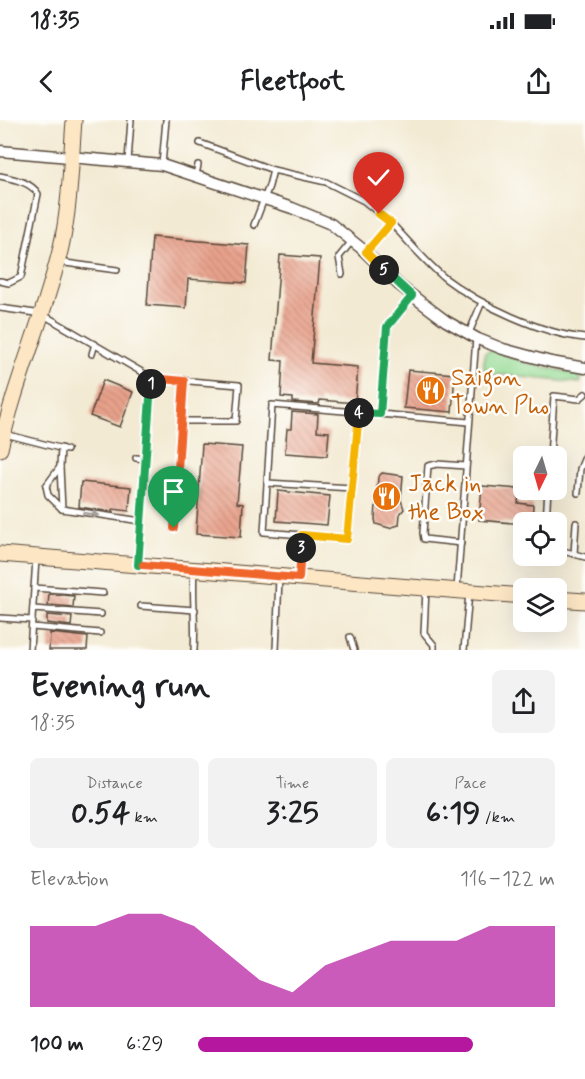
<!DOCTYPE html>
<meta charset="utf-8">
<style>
:root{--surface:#fff;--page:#f2f2f2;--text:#202124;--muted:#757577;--accent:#b5179e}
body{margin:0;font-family:Mynerve,sans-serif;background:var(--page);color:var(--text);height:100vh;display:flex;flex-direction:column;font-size:22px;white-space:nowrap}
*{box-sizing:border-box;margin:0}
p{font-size:20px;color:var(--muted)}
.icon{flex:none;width:33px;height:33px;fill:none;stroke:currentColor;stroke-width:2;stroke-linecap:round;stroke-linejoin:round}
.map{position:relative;height:530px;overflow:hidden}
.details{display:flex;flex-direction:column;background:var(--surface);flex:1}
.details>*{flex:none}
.needle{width:39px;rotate:185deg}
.buttons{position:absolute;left:513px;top:326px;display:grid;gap:12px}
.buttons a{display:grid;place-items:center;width:54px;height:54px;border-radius:9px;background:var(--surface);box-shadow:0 6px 24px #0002;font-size:30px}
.pin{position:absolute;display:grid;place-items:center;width:51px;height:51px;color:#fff;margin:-62px -26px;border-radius:50% 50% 50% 0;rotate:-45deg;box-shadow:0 0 6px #0007}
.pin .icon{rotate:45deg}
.km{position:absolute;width:30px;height:30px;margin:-15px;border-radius:50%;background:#222;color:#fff;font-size:16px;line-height:30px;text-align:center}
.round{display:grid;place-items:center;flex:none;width:63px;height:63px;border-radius:9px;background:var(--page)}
.overview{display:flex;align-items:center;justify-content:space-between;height:102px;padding:0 30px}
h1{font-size:33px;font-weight:700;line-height:45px}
.stats{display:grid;grid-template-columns:repeat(3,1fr);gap:9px;height:102px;padding:6px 30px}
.stats div{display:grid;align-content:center;border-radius:9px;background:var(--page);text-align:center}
.stats b{font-size:30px;font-weight:700}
.stats small{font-size:16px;font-weight:400}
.stats p{font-size:16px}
.chart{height:168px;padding:12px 30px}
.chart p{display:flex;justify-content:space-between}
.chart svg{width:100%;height:108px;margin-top:6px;fill:var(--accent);opacity:.7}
ul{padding:0 30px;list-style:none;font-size:20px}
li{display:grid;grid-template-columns:96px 72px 1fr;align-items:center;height:45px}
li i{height:15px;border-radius:8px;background:var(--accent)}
.status{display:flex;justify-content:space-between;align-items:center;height:42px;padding:0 30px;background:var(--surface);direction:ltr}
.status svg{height:16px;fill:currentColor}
header{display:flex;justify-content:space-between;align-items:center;height:78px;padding:0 30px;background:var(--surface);font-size:27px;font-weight:700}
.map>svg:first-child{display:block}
</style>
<div class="status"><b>18:35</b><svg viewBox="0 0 49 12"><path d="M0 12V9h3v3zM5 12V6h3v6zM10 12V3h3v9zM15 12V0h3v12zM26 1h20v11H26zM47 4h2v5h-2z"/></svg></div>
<header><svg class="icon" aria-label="back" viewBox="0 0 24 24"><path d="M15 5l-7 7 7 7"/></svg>Fleetfoot<svg class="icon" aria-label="share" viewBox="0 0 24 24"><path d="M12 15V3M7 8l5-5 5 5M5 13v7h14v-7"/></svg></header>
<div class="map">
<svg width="585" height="530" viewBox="0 0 585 530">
<defs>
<pattern id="building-back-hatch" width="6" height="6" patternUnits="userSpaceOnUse" patternTransform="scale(1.5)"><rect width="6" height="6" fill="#e9a28c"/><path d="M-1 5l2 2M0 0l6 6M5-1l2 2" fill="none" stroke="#be8472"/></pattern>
</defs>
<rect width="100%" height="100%" fill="#fdfcf7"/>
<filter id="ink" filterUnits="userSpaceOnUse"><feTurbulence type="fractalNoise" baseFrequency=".0167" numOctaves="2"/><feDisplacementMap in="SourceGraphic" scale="12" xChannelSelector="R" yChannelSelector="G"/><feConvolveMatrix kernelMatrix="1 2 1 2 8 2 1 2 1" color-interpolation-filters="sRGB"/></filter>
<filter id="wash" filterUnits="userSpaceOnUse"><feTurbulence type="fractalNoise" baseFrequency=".008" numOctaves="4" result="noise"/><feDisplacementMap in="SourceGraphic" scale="24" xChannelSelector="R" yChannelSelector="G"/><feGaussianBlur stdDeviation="1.35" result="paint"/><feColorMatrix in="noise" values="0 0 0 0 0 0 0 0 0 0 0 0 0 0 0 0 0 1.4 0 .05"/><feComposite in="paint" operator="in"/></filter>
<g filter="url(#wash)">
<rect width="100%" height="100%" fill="#f3ead3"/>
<!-- grass -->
<path fill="#95db94" stroke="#688259" stroke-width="1.5" d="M492,230l34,13 51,11 4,5 -1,4 -96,-10v-18l2,-3z"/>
<g id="blocks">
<!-- building -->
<g fill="url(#building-back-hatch)">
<path d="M152,117l97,8 -3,38 -58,-4 -2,29 -39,-3z"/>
<path d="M280,135l40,3 -9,105 47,4 -3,36 -35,-3 -1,4 -26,-2v-4l-12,-1 2,-36 -11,-1z"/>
<path d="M408,250l47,4 -3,38 -48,-4z"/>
<path d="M103,260l30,12 -13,35 -30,-11z"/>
<path d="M292,292l26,2 -1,17 12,1 -2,24 -42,-3 2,-24h4z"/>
<path d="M202,324l40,3 -5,56 6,1 -2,33 -45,-3z"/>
<path d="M382,353l21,3 -2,24 3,9 -4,5 -1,11 -10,3 -13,-4 -1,-5 3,-42z"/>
<path d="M81,362l50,5 -2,24 -16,-2v3l-34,-5z"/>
<path d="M482,366l37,3 -1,14 15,2 -1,17h-8v2l-45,-4z"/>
<path d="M278,371l52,5 -3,29 -51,-4z"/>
<path d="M49,474l25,2 -1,11 -25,-2z"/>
<path d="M47,495l25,2 -1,9 -24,-3z"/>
<path d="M50,513l38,4 -1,13h-38z"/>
</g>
</g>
</g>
<g filter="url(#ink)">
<use href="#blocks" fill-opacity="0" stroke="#574739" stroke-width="1.5"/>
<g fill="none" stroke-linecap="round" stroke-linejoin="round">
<defs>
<g id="lane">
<path d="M200,23l73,27"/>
<path d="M128,41l3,-41"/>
<path d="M162,45l4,-45"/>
<path d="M196,55l2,-10"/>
<path d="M0,56c14,3 31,6 38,18l-17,83 -12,6 -9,-2"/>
<path d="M254,105l15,-39 4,-16 53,12 38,19 27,22"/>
<path d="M366,132l25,-29c17,18 36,41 55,56 34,26 96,55 139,59"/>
<path d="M58,142l59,8"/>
<path d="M342,154l-3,-17 13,-16"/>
<path d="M412,176l-24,31 -8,87 89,8"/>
<path d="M0,188l42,6 110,64 -14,185"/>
<path d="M469,213l13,-31"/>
<path d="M92,234l3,-10"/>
<path d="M152,258l87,7 -3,36h-54l-9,107"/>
<path d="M182,301l2,-41"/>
<path d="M5,314l62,16"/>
<path d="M61,328l-1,19 -14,19 2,9 14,14 79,12"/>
<path d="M550,336l4,-60 25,3 6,-5"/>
<path d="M136,338l10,1"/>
<path d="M60,347l2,42"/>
<path d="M267,363l85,5"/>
<path d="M578,373l2,-24 5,-12"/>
<path d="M546,402l2,-33"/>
<path d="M302,415l45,4 11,-126"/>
<path d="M461,423l-37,-4 -1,-6 5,-67 9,-2 29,2"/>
<path d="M556,429l29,8"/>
<path d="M574,434l2,-31"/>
<path d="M299,456l3,-41 -38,-3 8,-127 108,9"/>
<path d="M34,468l69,5"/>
<path d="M426,469l-2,44 10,12v5"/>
<path d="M457,469l19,-251"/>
<path d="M141,486l54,4"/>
<path d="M33,489l68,5"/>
<path d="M0,498l32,2"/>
<path d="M32,507l68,6"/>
<path d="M350,517l4,13"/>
<path d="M30,530l6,-91"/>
<path d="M194,530c2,-26 -2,-53 0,-79"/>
<path d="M276,530l3,-72"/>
<path d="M464,530l5,-57"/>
</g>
<path id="street" d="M0,31l162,14 130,43 39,16 30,24 38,37 23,18 24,18 32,18 25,10 48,13 34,6"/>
<g id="secondary">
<path d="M0,329c15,-69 45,-133 61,-202 9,-39 10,-87 13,-127"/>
<path d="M0,434l524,42"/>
<path d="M556,479l29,2"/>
</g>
</defs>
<!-- lane casing -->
<use href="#lane" stroke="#574739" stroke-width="8"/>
<!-- street casing -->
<use href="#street" stroke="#574739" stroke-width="13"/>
<!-- secondary casing -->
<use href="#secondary" stroke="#574739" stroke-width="17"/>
<!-- lane -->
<use href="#lane" stroke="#fff" stroke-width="5"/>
<!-- street -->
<use href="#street" stroke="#fff" stroke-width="10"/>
<!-- secondary -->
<use href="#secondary" stroke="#fce6c4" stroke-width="15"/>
</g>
<!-- one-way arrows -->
<defs><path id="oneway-solid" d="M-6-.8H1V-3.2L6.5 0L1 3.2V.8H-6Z" transform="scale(1.5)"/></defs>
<use fill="#a79f9a" href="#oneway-solid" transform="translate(91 394) rotate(8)"/>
</g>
<g fill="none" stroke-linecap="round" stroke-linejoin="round" filter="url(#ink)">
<defs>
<path id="split-1" d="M151,264l1,-6 32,3 -10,147"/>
<path id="split-2" d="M143,445h-5l13,-181"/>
<path id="split-3" d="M143,445l156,13 2,-30"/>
<path id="split-4" d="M301,428l1,-13 45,4 12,-126"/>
<path id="split-5" d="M359,293l21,1 7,-87 25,-31 -28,-26"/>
<path id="split-6" d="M379,94l12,9 -25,29 18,18"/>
</defs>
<!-- split-1 casing -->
<use href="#split-1" stroke="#fff" stroke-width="12"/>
<!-- split-2 casing -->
<use href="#split-2" stroke="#fff" stroke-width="12"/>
<!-- split-3 casing -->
<use href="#split-3" stroke="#fff" stroke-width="12"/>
<!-- split-4 casing -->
<use href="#split-4" stroke="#fff" stroke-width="12"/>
<!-- split-5 casing -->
<use href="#split-5" stroke="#fff" stroke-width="12"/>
<!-- split-6 casing -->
<use href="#split-6" stroke="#fff" stroke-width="12"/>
<!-- split-1 -->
<use href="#split-1" stroke="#f0652b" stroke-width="8"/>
<!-- split-2 -->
<use href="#split-2" stroke="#22a559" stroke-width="8"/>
<!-- split-3 -->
<use href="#split-3" stroke="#f0652b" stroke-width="8"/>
<!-- split-4 -->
<use href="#split-4" stroke="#f5b400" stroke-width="8"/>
<!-- split-5 -->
<use href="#split-5" stroke="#22a559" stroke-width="8"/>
<!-- split-6 -->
<use href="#split-6" stroke="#f5b400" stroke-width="8"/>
</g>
<!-- icons -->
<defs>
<symbol id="restaurant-disc" viewBox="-11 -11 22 22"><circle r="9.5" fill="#e8710a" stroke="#fdfcf7"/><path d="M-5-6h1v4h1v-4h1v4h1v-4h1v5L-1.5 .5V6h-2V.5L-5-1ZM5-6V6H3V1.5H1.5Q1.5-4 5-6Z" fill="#fff"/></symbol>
</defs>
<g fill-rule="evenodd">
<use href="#restaurant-disc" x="414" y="254" width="33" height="33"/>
<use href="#restaurant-disc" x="370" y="360" width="33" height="33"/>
</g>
<g text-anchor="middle" stroke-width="5" stroke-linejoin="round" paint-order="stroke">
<!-- food labels -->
<g font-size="24" fill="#c56008" stroke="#fdfcf7" text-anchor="start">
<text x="451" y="265">Saigon<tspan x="451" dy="28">Town Pho</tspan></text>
<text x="408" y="371">Jack in<tspan x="408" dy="28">the Box</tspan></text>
</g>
</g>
</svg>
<div class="buttons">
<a><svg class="needle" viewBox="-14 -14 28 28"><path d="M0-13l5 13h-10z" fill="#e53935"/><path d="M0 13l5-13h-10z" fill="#757577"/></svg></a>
<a><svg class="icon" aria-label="locate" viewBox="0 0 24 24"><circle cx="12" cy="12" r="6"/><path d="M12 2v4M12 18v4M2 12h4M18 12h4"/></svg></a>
<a><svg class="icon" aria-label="layers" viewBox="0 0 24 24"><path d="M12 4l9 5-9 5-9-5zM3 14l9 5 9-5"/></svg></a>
</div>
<div class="pin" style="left:174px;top:408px;background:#1e9e55"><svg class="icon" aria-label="arrive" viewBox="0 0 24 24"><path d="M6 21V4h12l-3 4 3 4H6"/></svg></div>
<div class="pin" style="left:379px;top:94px;background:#d93025"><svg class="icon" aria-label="check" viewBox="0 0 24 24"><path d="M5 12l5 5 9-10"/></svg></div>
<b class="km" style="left:151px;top:264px">1</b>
<b class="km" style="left:301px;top:428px">3</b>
<b class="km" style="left:359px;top:293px">4</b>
<b class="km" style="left:384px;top:150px">5</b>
</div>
<section class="details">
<div class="overview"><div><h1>Evening run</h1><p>18:35</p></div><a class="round"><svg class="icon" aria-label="share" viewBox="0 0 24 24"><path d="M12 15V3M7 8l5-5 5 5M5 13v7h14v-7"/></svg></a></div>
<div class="stats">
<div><p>Distance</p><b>0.54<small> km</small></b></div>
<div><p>Time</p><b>3:25</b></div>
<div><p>Pace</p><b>6:19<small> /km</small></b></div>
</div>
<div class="chart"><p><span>Elevation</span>116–122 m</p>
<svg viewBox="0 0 160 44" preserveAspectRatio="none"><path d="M0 44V11L10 11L20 11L30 6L40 6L50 11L60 22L70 33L80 38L90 27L100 22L110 17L120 17L130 17L140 11L150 11L160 11V44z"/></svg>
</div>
<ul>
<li><b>100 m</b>6:29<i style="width:77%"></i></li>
</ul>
</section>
